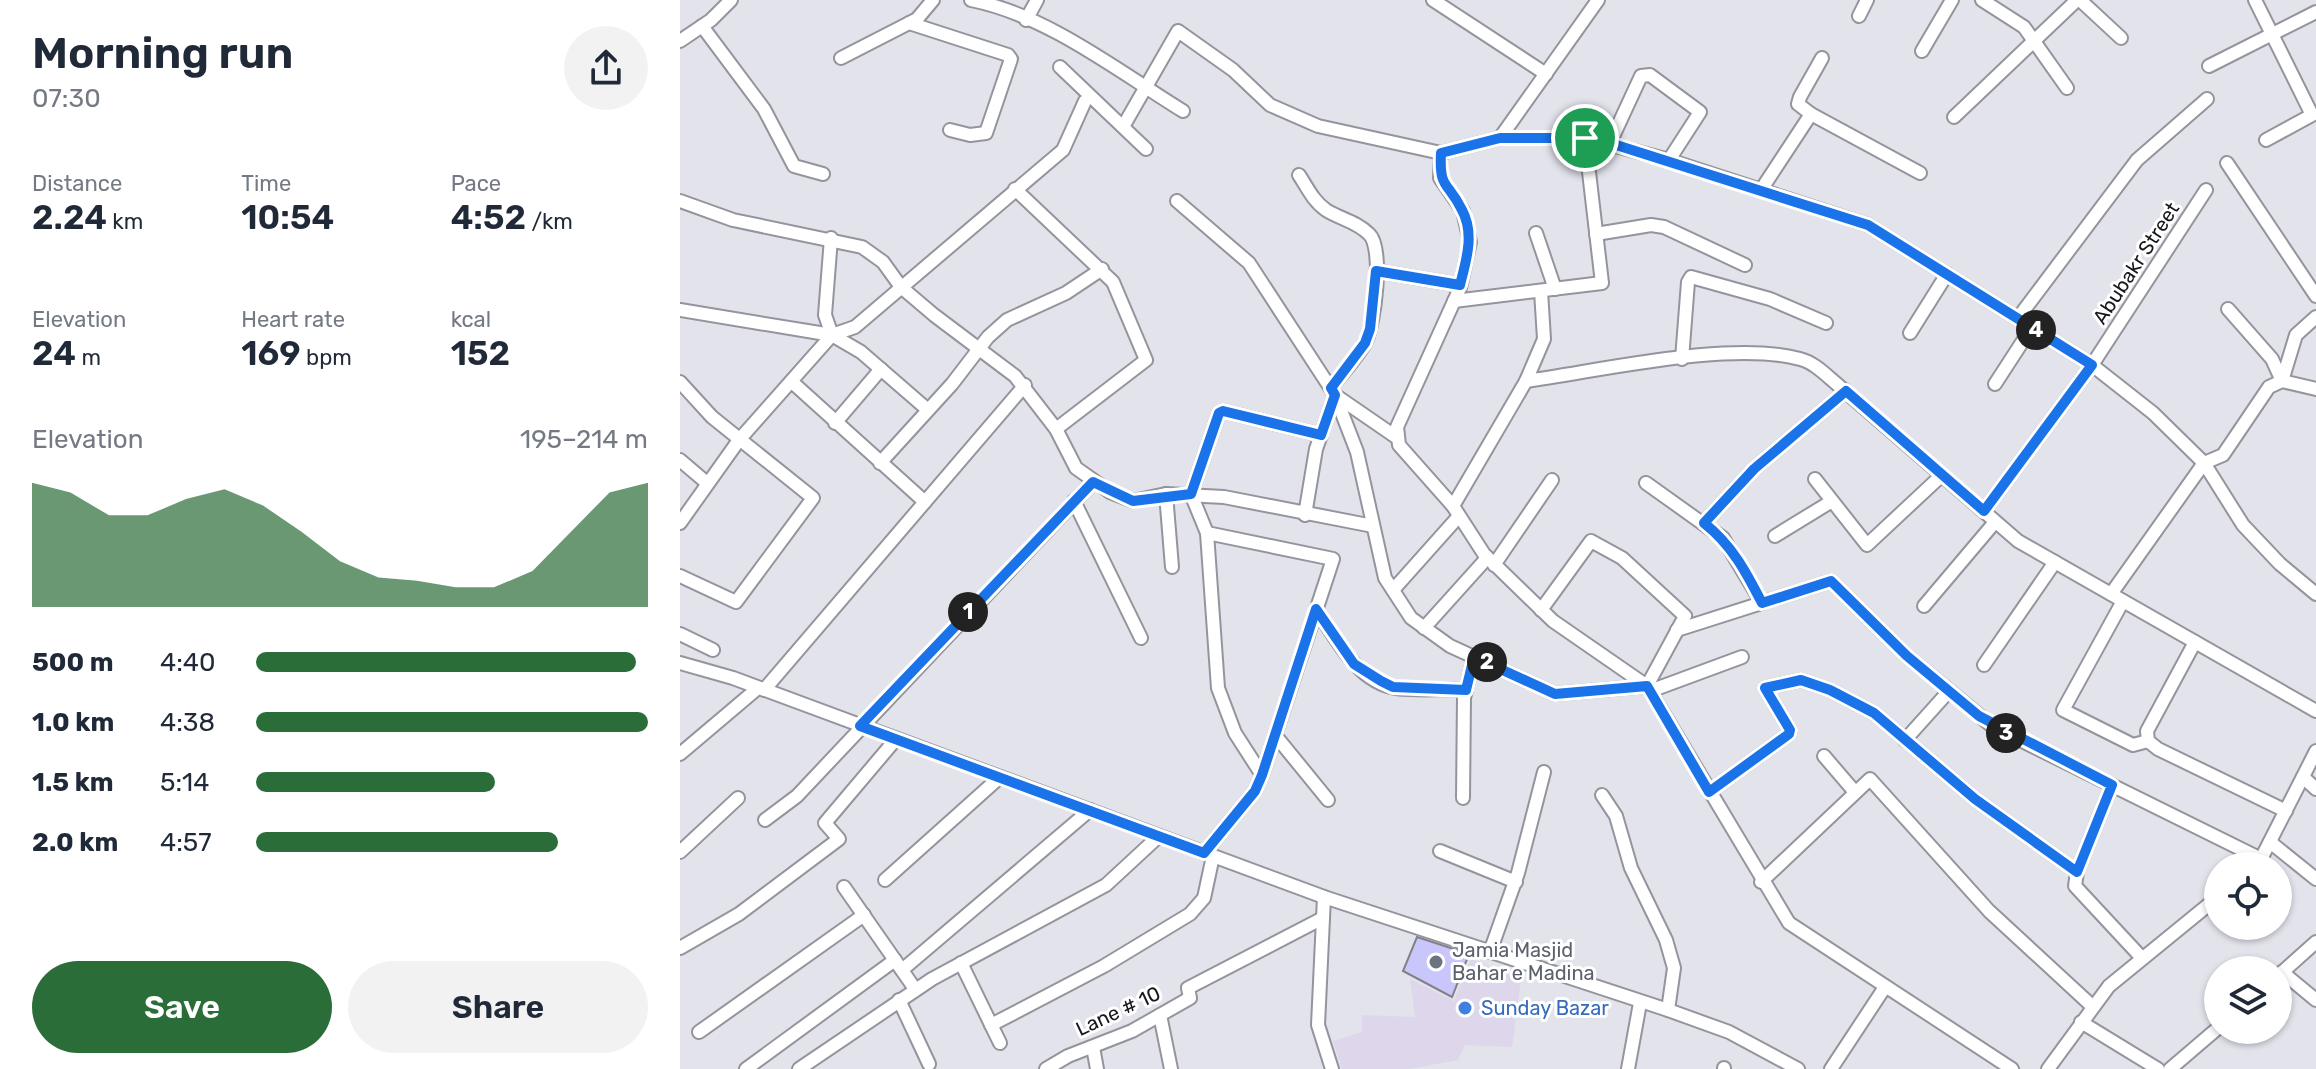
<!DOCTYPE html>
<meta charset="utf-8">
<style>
:root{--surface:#fff;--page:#f2f2f3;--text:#1f2937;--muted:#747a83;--accent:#2a6d38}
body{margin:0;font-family:Rubik,sans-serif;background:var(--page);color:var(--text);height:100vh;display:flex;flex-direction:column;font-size:30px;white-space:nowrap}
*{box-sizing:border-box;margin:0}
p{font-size:26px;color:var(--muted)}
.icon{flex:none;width:44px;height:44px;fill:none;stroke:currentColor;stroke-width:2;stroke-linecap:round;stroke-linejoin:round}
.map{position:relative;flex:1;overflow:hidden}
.details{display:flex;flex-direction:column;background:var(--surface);width:680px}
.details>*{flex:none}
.tools{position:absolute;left:1524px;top:852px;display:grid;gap:16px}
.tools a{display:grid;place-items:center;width:88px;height:88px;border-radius:50%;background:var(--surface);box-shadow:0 2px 6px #0004;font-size:40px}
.pin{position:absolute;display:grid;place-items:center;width:68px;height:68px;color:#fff;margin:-34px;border:4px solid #fff;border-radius:50%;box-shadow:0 2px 8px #0007}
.km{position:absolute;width:40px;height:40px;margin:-20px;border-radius:50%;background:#222;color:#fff;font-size:22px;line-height:40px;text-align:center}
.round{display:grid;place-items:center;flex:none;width:84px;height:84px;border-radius:42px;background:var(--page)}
.summary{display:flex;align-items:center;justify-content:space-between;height:136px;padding:0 32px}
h1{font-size:44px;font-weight:600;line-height:60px}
.metrics{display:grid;grid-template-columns:repeat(3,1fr);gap:12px;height:136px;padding:8px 32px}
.metrics div{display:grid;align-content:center}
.metrics b{font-size:34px;font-weight:600}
.metrics small{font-size:22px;font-weight:400}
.metrics p{font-size:22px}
.chart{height:224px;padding:16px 32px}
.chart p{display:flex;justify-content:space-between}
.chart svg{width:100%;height:144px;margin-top:8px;fill:var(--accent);opacity:.7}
.cta{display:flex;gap:16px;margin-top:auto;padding:16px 32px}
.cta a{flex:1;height:92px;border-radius:48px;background:var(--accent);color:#fff;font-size:32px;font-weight:600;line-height:92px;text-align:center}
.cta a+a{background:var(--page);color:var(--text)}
ul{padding:0 32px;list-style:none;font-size:26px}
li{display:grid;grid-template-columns:128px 96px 1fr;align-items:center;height:60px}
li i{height:20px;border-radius:10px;background:var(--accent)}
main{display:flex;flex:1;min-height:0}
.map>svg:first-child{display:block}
</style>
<main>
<section class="details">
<div class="summary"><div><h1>Morning run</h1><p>07:30</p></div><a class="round"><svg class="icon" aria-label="share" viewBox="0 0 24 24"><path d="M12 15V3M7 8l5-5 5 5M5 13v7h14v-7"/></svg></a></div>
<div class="metrics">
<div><p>Distance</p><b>2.24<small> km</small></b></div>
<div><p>Time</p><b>10:54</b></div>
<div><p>Pace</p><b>4:52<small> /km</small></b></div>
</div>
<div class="metrics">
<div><p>Elevation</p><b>24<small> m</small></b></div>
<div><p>Heart rate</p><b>169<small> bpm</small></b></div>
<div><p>kcal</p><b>152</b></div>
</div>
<div class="chart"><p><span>Elevation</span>195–214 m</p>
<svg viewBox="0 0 160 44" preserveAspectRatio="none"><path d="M0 44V6L10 9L20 16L30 16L40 11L50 8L60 13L70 21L80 30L90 35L100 36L110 38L120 38L130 33L140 21L150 9L160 6V44z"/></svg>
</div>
<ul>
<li><b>500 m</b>4:40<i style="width:97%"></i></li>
<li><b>1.0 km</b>4:38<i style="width:100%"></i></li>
<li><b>1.5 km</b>5:14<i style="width:61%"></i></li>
<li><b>2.0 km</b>4:57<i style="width:77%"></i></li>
</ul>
<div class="cta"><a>Save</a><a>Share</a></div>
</section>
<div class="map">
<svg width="1636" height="1069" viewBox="0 0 1636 1069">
<rect width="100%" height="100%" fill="#e3e3ec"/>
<!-- commercial -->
<path fill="#ded6eb" d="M791,959l50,20 -9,68 -47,-2 -7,15 -49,9h-67l-9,-28 29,-9v-17l53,2 -5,-38 44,22z"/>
<!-- building -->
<path fill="#c8c6fa" stroke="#828189" stroke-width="2" d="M737,937l52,17 -17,43 -49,-26z"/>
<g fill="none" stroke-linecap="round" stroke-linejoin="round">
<defs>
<g id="street">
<path d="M291,0c76,15 147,71 212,111"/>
<path d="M753,0l113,74"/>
<path d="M1302,0l42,27 43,61"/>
<path d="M1400,0l41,38"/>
<path d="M1575,0l57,115 -46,25"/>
<path d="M1179,16l8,-16"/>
<path d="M346,20l11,-20"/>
<path d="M229,23l99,32 3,4 -25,74 -16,2 -20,-5"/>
<path d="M22,26l62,83 30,57 29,8"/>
<path d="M0,41l31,-21 20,-20"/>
<path d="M1242,51l30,-51"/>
<path d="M161,58l76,-39 16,-19"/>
<path d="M1529,66l107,-54"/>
<path d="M380,67l86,82"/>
<path d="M1131,114l-13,-10 2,-7 22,-39"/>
<path d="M1274,117l123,-117"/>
<path d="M444,125l54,-94 55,39 37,35 48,21 123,27 59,-15h85l84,22 199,65 224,140 61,48 51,50 39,62 37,39 36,30"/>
<path d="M820,138l98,-138"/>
<path d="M930,143l31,-67 9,-1 50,37 -31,48"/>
<path d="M761,153l-1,25 23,33 7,31 -10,46 -63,139 2,18 54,61 31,48 69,67 94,65"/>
<path d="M1547,163l89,133"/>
<path d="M619,175c8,12 14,26 27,35 14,9 30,11 43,24 15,14 6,91 -4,109 -9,16 -23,30 -34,45"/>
<path d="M335,189l98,93 33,78 -90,69"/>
<path d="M1081,190l50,-76 109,59"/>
<path d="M0,201l53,19 129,27 21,15 18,25 33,28 81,61 41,53 20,39 34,24 23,9 33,-7 58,3 149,29"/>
<path d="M497,201l72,62 86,132 22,57 28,126 26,40 39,28 105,48 92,-8"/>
<path d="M856,233l19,56"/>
<path d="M916,234l55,-9 13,2 81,38"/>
<path d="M151,238l-6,77 7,20"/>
<path d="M696,271l84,14"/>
<path d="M774,301l148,-18 -17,-145"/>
<path d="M1548,309l44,50 10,22"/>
<path d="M0,310l152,25 29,17 67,58"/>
<path d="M1338,318l119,-158 70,-61"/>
<path d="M1230,333l37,-59"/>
<path d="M1002,359l6,-77 3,-5 79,22 56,24"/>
<path d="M846,381c74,-10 205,-41 274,-22 12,3 22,12 31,20l187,162 298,170"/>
<path d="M1602,381l14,-46 20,-18"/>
<path d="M0,382l32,35 101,81 -77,104 -56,-26"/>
<path d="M112,382l133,120"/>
<path d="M1315,384l37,-57"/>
<path d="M155,423l46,-54"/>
<path d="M0,460l27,23"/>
<path d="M200,463l72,-79 36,-47 19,-17 59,-27 36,-24"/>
<path d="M1135,479l52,66 75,-70"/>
<path d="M966,483l77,55 39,65"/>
<path d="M486,494l6,73"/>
<path d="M394,501l67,137"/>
<path d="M773,506l73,-125 18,-42 -3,-48"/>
<path d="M1304,511l108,-146 114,-175"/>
<path d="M625,515l11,-66 19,-54 61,42"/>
<path d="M0,523l59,-83 93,-105 23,-8 208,-177 22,-49"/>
<path d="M1024,523l50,-54 92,-78"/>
<path d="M1095,536l57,-35"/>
<path d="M814,565l58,-85"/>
<path d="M713,590l66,-74"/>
<path d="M1431,594l93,-131 19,-8 46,-68 13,-6 34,8"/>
<path d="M1443,601l-60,109 70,35 15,-4"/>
<path d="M1244,606l71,-84"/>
<path d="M636,609c20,29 41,73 80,79 23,3 47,0 70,2"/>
<path d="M861,610l50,-69 31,17 63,58 -38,70 142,237 223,146"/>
<path d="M744,628l63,-70"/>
<path d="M997,630l154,-49 76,75 85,70 269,133"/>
<path d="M0,634l33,16"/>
<path d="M1515,642l-48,89 1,10 10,8 128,62"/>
<path d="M0,663l53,15 591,219 344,113 61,22 69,37"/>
<path d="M1304,665l71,-103"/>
<path d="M84,690l261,-305"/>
<path d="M970,691l92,-34"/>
<path d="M595,735l53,65"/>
<path d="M1225,740l44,-49"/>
<path d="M0,754l78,-66"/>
<path d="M1144,756l30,35"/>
<path d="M582,775l-27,-42 -17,-45 -11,-155 -16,-39 28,-81 4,-2 98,24"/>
<path d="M1623,777l13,12"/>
<path d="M1432,785l-35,87 -2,14 66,71"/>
<path d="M1029,792l80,-58 1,-4 -25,-42 36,-8 29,10 44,23 101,86 102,73"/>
<path d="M922,795l14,21 15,52 35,72 8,28 -6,42"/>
<path d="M783,798l1,-100 10,-41"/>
<path d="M85,820l32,-24 296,-314"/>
<path d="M1590,842l46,37"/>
<path d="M760,851l76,31"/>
<path d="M0,852l58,-54"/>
<path d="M524,853l51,-62 7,-16 71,-216 -126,-26"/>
<path d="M1573,866l8,-7 55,-108"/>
<path d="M205,880l115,-103"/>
<path d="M1081,882l109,-103 119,132 103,95"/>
<path d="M164,887l71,102"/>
<path d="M644,897l-6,128 14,44"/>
<path d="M0,948l59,-34 100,-75 -14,-16 71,-84"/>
<path d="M810,952l28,-79 26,-101"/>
<path d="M281,963l39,80"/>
<path d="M222,970l188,-160"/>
<path d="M1602,972l34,28"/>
<path d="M1598,976l38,-34"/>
<path d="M219,1000l30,64"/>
<path d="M480,1015l11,54"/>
<path d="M1401,1022l77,47"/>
<path d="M311,1025l113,-59 86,-52 14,-16 9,-42"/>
<path d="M19,1032l165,-117"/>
<path d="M413,1047l4,22"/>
<path d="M66,1069l149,-109"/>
<path d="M119,1069l133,-90 174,-94 53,-49"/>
<path d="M366,1069l22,-13 64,-25 58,-33 -2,-10 135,-70"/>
<path d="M948,1069l12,-66"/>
<path d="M1044,1069v-1"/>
<path d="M1151,1069l54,-82"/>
<path d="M1368,1069l61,-83 109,-89"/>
<path d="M1490,1069l48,-41"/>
</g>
</defs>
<!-- street casing -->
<use href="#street" stroke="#94949c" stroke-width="16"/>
<!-- street -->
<use href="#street" stroke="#fff" stroke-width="12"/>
</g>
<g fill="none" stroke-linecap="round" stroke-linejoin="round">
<defs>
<path id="route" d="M820,138h83l27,5 258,82 224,140 -108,146 -138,-120 -92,78 -50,54c28,22 42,49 58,80l69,-22 76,75 72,60 133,69 -35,87 -102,-73 -101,-86 -44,-23 -29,-10 -36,8 25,42 -1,4 -80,58 -62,-106 -92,8 -81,-37 -8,33 -73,-3 -12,-6 -27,-17 -38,-55 -54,166 -7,16 -51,62 -344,-127 233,-244 40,19 58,-7 28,-81 4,-2 98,24 14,-40 -4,-7 34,-45 5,-14 6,-58 84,14c6,-24 15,-51 2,-75 -14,-29 -23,-20 -21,-57z"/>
</defs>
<!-- route casing -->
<use href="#route" stroke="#fff" stroke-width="16"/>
<!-- route -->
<use href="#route" stroke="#1a73e8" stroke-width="10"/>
</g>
<!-- markers -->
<circle fill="#6b7280" stroke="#fff" stroke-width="3" cx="756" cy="962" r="8"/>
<circle fill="#3f7fe0" stroke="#fff" stroke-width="3" cx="785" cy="1008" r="8"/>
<g text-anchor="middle" stroke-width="6" stroke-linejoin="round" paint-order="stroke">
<!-- street labels -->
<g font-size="20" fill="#17171a" stroke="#fff">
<text transform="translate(1456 263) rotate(-57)" y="7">Abubakr Street</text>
<text transform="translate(438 1011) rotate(-25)" y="7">Lane # 10</text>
</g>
<!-- worship labels -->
<g font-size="20" fill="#5b616d" stroke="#fff" text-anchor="start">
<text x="772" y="957">Jamia Masjid<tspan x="772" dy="23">Bahar e Madina</tspan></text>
</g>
<!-- shop labels -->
<g font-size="20" fill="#366cbe" stroke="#fff" text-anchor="start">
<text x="801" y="1015">Sunday Bazar</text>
</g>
</g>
</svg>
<div class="tools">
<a><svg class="icon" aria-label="locate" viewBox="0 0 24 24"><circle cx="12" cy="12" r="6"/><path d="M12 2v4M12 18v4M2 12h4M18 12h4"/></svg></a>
<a><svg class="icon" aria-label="layers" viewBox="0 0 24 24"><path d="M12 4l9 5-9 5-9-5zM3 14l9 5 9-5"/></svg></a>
</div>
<div class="pin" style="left:905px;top:138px;background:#1e9e55"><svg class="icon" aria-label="arrive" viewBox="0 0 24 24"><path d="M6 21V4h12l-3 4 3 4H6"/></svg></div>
<b class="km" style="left:288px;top:612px">1</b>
<b class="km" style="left:807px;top:662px">2</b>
<b class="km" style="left:1326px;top:733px">3</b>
<b class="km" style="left:1356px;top:330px">4</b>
</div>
</main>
